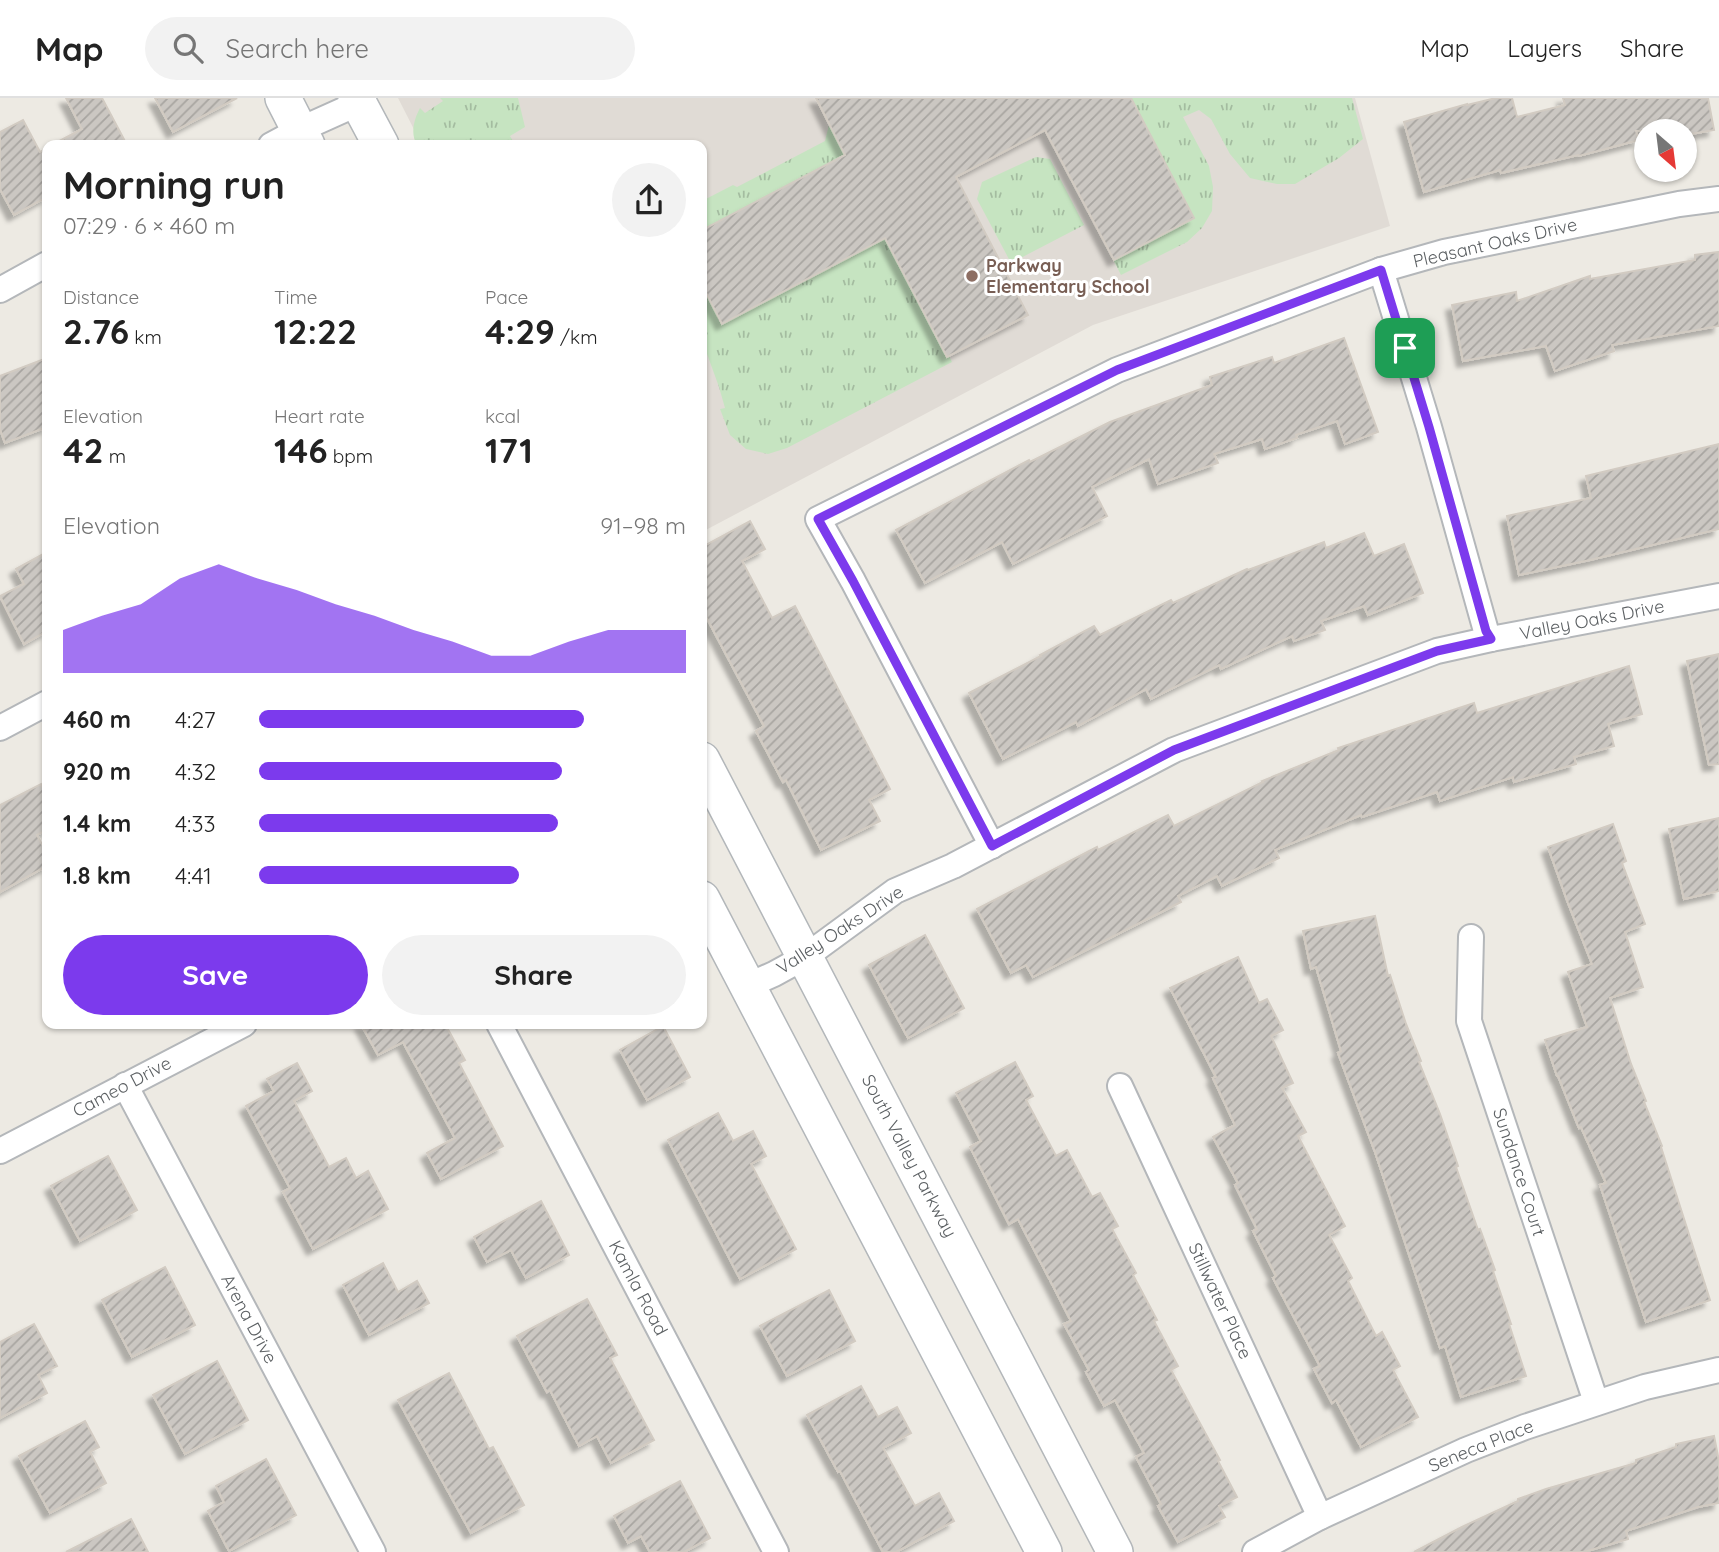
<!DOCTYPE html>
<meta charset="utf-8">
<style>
:root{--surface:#fff;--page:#f2f2f2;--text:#222;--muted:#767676;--line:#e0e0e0;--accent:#7c3aed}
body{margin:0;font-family:Quicksand,sans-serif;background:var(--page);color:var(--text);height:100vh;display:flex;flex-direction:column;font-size:26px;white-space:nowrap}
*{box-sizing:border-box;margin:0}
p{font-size:23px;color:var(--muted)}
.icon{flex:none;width:38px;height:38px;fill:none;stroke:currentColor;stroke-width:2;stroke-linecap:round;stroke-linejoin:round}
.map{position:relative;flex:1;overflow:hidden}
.drawer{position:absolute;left:42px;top:42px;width:665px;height:889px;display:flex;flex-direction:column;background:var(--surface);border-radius:14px;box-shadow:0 2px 5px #0004}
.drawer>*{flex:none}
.needle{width:46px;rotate:152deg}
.controls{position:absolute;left:1634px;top:21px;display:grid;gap:14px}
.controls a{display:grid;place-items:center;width:63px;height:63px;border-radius:50%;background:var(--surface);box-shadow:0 2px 5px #0004;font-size:35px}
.pin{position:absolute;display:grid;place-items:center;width:60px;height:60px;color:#fff;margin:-30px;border-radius:14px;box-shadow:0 4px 10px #0006}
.round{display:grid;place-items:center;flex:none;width:74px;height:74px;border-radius:37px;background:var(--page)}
.headline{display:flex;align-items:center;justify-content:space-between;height:119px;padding:0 21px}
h1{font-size:38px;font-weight:800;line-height:52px}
.figures{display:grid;grid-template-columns:repeat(3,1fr);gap:10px;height:119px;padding:7px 21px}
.figures div{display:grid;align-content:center}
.figures b{font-size:35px;font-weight:800}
.figures small{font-size:19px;font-weight:400}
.figures p{font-size:19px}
.chart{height:196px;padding:14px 21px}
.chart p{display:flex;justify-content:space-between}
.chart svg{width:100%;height:126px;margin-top:7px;fill:var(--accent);opacity:.7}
.button{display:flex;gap:14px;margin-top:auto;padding:14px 21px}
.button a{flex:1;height:80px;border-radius:42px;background:var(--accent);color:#fff;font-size:28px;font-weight:800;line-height:80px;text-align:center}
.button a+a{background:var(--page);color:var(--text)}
ul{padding:0 21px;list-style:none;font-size:23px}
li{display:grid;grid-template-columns:112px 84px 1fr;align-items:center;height:52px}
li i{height:18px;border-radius:9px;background:var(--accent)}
header{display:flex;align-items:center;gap:42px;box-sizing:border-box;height:98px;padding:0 35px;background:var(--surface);border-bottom:2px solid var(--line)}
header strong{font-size:33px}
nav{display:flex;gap:38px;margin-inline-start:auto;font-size:24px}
.search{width:490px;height:63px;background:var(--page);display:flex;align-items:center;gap:18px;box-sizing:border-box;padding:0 24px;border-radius:38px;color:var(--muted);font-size:26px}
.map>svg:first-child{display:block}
</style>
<header>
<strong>Map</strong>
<div class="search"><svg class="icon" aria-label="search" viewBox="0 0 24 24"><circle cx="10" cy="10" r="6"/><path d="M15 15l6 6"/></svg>Search here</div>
<nav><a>Map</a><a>Layers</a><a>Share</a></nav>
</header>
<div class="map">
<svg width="1719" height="1454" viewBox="0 0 1719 1454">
<defs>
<pattern id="grass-tufts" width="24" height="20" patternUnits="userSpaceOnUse" patternTransform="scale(1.75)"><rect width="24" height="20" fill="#c6e4c1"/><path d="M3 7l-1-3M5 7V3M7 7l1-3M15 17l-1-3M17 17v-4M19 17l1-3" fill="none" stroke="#a4bca0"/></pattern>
<pattern id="building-hatch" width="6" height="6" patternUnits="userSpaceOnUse" patternTransform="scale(1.75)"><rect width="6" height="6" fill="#cbc7c2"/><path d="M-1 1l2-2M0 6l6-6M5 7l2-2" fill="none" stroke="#a8a5a1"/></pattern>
<filter id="shadow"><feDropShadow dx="-6" dy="6" stdDeviation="2" flood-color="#0004"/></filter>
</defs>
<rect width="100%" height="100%" fill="#edeae3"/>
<!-- education -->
<path fill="#e0dbd5" d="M398,0h957l35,128 -297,99 -391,207v-387h-280z"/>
<!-- grass -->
<g fill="url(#grass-tufts)">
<path d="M440,0h78l7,29 -15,9 5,9h-98c-7,-11 -3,-26 3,-37l5,5 18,-12z"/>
<path d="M1030,0h322l11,41 -24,19 -44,26h-18l-27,-6 -20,-24 -19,-35 -12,-9 -16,7 26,49 4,21 -1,24 -10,17 -15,14 -66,33z"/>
<path d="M832,15l94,5 -224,120v-37l31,-16 4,2 88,-46z"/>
<path d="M1036,59l14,2 34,66 -73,38 -34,-64 5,-17z"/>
<path d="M887,135l65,129 -165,86 -19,6 -22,-5 -16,-14 -10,-26 5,-1 -6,-21 -17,-47v-50l4,-3 -4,-7v-6l22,43z"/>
</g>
<!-- building -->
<g fill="url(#building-hatch)" stroke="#d2cbc2" stroke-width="2" filter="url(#shadow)">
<path d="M66,0h36l25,47h-75l30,-16z"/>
<path d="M155,0h82l-64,34z"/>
<path d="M816,0h315l63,120 -80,42 -69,-130 -89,47 72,138 -81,42 -62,-119 -163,86 -20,-39v-55l143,-75z"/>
<path d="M1496,0h16l5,19 48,-12 -2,-7h145l6,32 -29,5v-4h-49l3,9 -60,16 -1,-1 -77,18 -1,-3 -76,22 -20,-70 63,-18v1z"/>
<path d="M23,22l17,32 7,-4v49l-33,18 -14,-26v-57z"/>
<path d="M1719,154v74l-107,19 2,6 -59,20 -9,-25 -83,15 -11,-56 64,-13 1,9 73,-25v3l105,-19v-5z"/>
<path d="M1344,240l34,94 -33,12 -8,-23 -41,14 1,3 -32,11 -3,-10 -48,15 4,9 -60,21 -9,-25 -57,28 15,29 -94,48 -11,-22 -77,41 -29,-53 133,-70 1,2 80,-40 102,-37 -2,-8 62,-20 2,6z"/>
<path d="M47,260v69l-42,16 -5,-14v-53z"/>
<path d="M1719,346v85l-129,31 -71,15 -12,-59 84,-18 -5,-22z"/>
<path d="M750,423l15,28 -23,12 30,57 23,-12 95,183 -21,11 11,21 -59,29 -35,-70 -3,2 -27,-51 8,-5 -62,-117v-62z"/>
<path d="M1364,435l10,23 30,-12 19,49 -55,22 -4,-9 -43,15 4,9 -31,11 -2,-5 -71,33 -2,-4 -68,34 -5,-10 -68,37 -2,-4 -73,37 -34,-66 72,-37 -1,-1 54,-29 6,9 71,-35 2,3 74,-34 1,1 76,-28 2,6z"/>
<path d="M47,454v79l-23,13 -24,-48 24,-12 -8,-15z"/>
<path d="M1719,556v110l-10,1 -22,-104z"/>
<path d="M1629,568l13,48 -34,10 6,22 -40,11 2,7 -62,18 -1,-5 -73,24 -3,-9 -75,25 -1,-2 -86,35 4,8 -57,28 -5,-10 -39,20 3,6 -148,75 -7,-12 -15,8 -34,-64 120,-62 1,3 70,-35 6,11 89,-44 -1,-1 77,-31 -1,-2 136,-45 3,10z"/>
<path d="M41,686l6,12v34l-10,5 10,19v12l-47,26v-87z"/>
<path d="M1719,720v73l-35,8 -15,-70z"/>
<path d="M1613,726l13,37 -4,2 23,61 -20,8 18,55 -33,11 21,66 15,37 -2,1 18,44 -1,1 49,153 -64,22 -46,-137 6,-2 -25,-56 -2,1 -21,-52h-1l-12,-36 42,-13 -19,-55 24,-8 -24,-61 -20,-56z"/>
<path d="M1375,818l13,60 2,-1 16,49 15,37 -2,1 21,52 18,52 -2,1 22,63 2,-1 15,41 -2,1 18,53h-2l17,52 -65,21 -16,-51 -5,2 -65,-196 -37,-99 3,-2 -25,-84 -5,2 -8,-38z"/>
<path d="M925,837l39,73 -56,30 -39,-73z"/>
<path d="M1238,859l21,46 8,-4 16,31 -12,6 22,47 -11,5 24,44 -8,4 47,90 -16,9 23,43 -4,3 28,55 6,-4 18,34 -7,4 25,47 -57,30 -25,-47 -4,3 -18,-34 6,-3 -47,-88 3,-2 -23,-45 4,-2 -22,-44 3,-2 -25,-46 22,-12 -22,-47 3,-1 -46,-89z"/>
<path d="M361,926h84l20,36 -6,3 44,83 -62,33 -14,-26 28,-15 -52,-96 -25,13z"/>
<path d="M663,928l27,51 -43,23 -27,-50z"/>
<path d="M1015,964l18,34 -7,4 30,56 11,-6 25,47 8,-4 18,33 -6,3 24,44 -3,2 24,45 -3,1 24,45 -7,4 49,90 -2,1 19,36 -18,9 6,11 -47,25 -20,-36 3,-2 -25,-47 8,-4 -29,-53 -11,6 -18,-34 3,-2 -25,-46 7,-3 -21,-41 -32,-61 -9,5 -39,-77 11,-6 -25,-48z"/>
<path d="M297,965l15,28 -18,10 35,66 17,-9 10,20 12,-7 20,38 -75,40 -30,-57 7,-4 -44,-82 28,-15 -7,-12z"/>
<path d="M718,1015l15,28 20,-10 13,25 -15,8 45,85 -56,30 -72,-139z"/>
<path d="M108,1058l29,54 -57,31 -29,-55z"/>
<path d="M541,1103l28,54 -43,23 -15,-28 -24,12 -13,-25z"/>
<path d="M383,1165l15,29 19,-11 12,22 -60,32 -26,-50z"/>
<path d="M165,1169l30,58 -63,32 -30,-57z"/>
<path d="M829,1192l26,51 -68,35 -27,-50z"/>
<path d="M587,1201l30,56 -7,3 44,82 -43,23 -14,-27 -18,10 -29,-56 -3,2 -30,-56z"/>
<path d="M34,1226l23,42 -19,9 9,18 -47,25v-76z"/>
<path d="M217,1263l31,59 -63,34 -32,-59z"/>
<path d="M449,1275l40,76 4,-2 31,58 -53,28 -73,-133z"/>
<path d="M861,1288l17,31 19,-10 14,26 -28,15 32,58 24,-13 15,28 -58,31h-13l-43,-81 -2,1 -31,-57z"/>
<path d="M85,1323l14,26 -9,5 16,31 -56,30 -31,-57z"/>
<path d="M1714,1338l5,25v42l-21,4 -72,24 2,8 -44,13h-170l48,-25 56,-26v-2l28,-10 90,-26v-3l40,-13v-3z"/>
<path d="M266,1361l30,56 -67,36 -21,-40 16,-9 -8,-16z"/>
<path d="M680,1383l30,57 -26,14h-34l-9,-16 -13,7 -14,-27z"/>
<path d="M131,1421l17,33h-82z"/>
</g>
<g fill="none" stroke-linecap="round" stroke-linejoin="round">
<defs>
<g id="street">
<path d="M271,47l28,-15 60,-27"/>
<path d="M1381,172l48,157 57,204 5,8"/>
<path d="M0,192l47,-26"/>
<path d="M0,630l47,-25"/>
<path d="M992,748l-139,-265 -35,-62 299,-149 264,-100 63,-18 235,-48 40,-5"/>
<path d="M1471,839l-2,84 127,381"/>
<path d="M747,888l27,-12 31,-17 90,-66 58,-25 221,-116 263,-99 54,-12 228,-43"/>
<path d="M499,926l277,528"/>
<path d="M125,987l248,467"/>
<path d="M1120,988l200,431"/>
<path d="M0,1053l244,-127"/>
<path d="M1255,1454l65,-35 146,-67 59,-23 120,-40 74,-17"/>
</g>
<g id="secondary">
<path d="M283,0l24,47"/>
<path d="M356,0l25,47"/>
<path d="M702,662l413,792"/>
<path d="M702,801l342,653"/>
</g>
</defs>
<!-- street casing -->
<use href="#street" stroke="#b4b7ba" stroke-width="28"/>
<!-- secondary casing -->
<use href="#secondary" stroke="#b3b7ba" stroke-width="38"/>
<!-- street -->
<use href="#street" stroke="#fff" stroke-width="24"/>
<!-- secondary -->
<use href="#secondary" stroke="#fff" stroke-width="35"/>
</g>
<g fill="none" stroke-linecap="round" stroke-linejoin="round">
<defs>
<path id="route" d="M1381,172l48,157 57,204 5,8 -54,12 -263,99 -182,96 -139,-265 -35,-62 299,-149z"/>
</defs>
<!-- route casing -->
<use href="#route" stroke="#fff" stroke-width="14"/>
<!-- route -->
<use href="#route" stroke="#7c3aed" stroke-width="9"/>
</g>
<!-- markers -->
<circle fill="#8d6e63" stroke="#fff" stroke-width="2.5" cx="972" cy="178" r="7"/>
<g text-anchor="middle" stroke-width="6" stroke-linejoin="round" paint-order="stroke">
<!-- street labels -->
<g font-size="18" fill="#5c6063" stroke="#fff">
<text transform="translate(1495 145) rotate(-13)" y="6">Pleasant Oaks Drive</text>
<text transform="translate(1592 522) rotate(-11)" y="6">Valley Oaks Drive</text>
<text transform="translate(840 832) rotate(-33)" y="6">Valley Oaks Drive</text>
<text transform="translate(122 989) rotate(-28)" y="6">Cameo Drive</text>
<text transform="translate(909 1058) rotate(62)" y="6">South Valley Parkway</text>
<text transform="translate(1519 1074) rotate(72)" y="6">Sundance Court</text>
<text transform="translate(638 1190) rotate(62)" y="6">Kamla Road</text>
<text transform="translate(1220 1203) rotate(65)" y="6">Stillwater Place</text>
<text transform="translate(249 1221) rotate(62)" y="6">Arena Drive</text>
<text transform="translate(1481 1348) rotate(-22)" y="6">Seneca Place</text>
</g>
<!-- education labels -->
<g font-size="18" font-weight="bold" fill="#785e54" stroke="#fff" text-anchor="start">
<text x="986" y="174">Parkway<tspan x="986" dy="21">Elementary School</tspan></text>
</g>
</g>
</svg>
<div class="controls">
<a><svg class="needle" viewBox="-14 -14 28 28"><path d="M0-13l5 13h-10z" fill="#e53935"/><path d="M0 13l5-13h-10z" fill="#767676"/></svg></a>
</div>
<div class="pin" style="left:1405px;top:250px;background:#1e9e55"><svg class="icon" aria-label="arrive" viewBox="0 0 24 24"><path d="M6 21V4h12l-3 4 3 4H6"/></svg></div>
<section class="drawer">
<div class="headline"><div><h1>Morning run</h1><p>07:29 · 6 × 460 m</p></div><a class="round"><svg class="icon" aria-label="share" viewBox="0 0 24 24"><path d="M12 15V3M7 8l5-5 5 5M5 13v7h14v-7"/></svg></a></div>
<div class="figures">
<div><p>Distance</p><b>2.76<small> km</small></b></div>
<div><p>Time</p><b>12:22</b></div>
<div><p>Pace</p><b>4:29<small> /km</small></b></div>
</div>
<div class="figures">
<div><p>Elevation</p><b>42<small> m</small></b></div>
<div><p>Heart rate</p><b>146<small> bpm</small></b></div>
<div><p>kcal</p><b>171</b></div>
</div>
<div class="chart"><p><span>Elevation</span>91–98 m</p>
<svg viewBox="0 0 160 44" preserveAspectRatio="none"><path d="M0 44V29L10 24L20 20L30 11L40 6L50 11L60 15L70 20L80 24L90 29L100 33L110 38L120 38L130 33L140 29L150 29L160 29V44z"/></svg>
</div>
<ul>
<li><b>460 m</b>4:27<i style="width:76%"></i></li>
<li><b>920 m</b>4:32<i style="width:71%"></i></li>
<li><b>1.4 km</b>4:33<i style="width:70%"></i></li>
<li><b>1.8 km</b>4:41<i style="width:61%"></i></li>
</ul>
<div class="button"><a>Save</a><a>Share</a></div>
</section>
</div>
